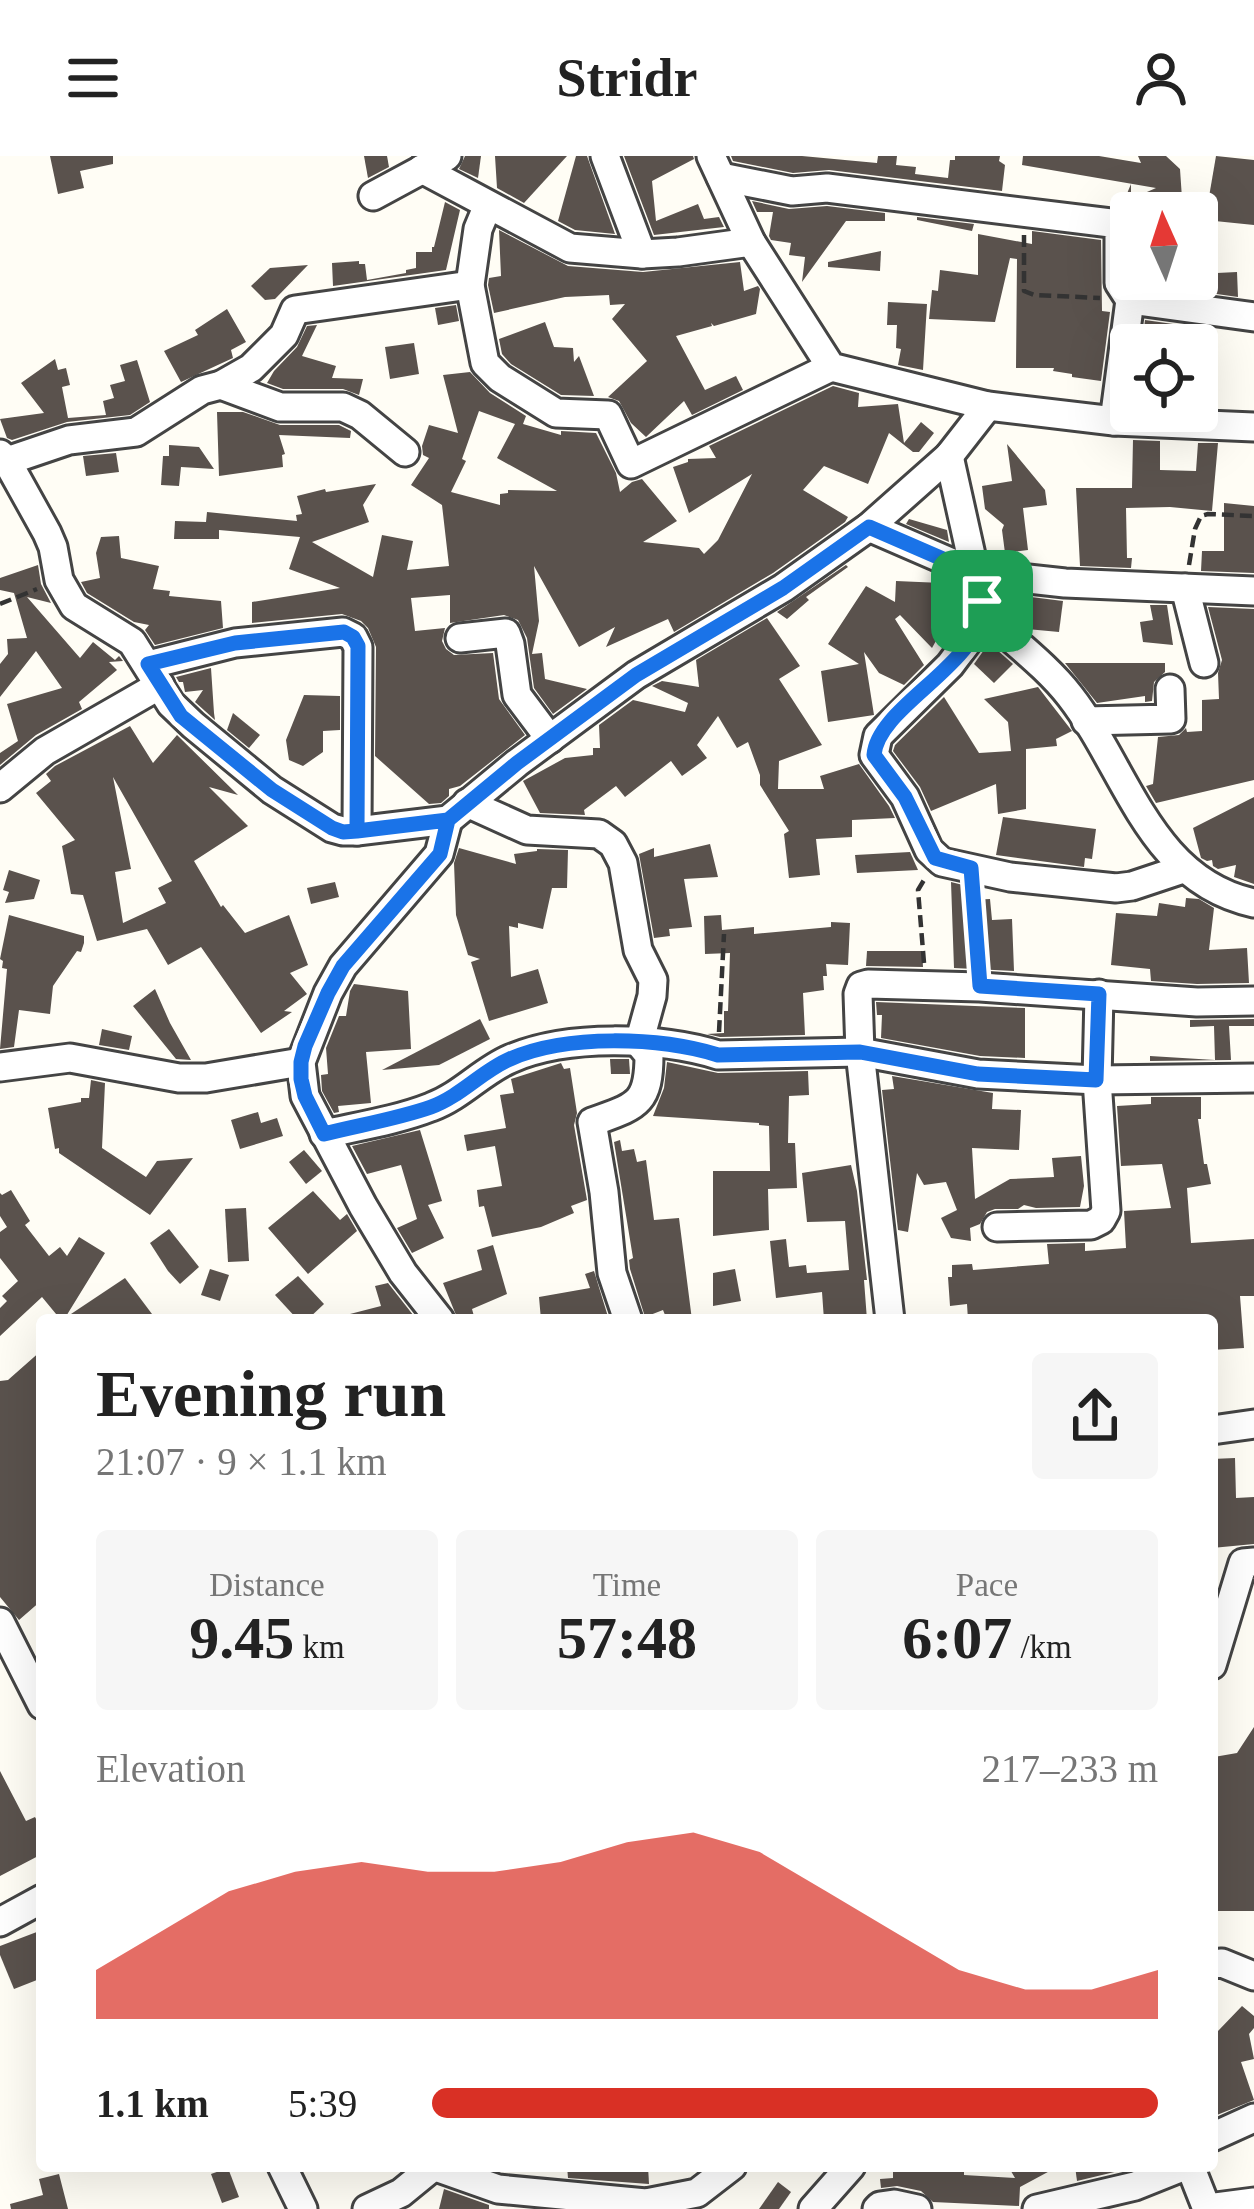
<!DOCTYPE html>
<meta charset="utf-8">
<style>
:root{--surface:#fff;--page:#f6f6f6;--text:#222;--muted:#767676;--accent:#d93025}
body{margin:0;font-family:"Times New Roman",serif;background:var(--page);color:var(--text);height:100vh;display:flex;flex-direction:column;font-size:45px;white-space:nowrap}
*{box-sizing:border-box;margin:0}
p{font-size:39px;color:var(--muted)}
.icon{flex:none;width:66px;height:66px;fill:none;stroke:currentColor;stroke-width:2;stroke-linecap:round;stroke-linejoin:round}
.map{position:relative;flex:1;overflow:hidden}
.sheet{position:absolute;left:36px;top:1158px;width:1182px;height:858px;display:flex;flex-direction:column;background:var(--surface);border-radius:12px;box-shadow:0 12px 48px #0002}
.sheet>*{flex:none}
.needle{width:78px;rotate:357deg}
.tools{position:absolute;left:1110px;top:36px;display:grid;gap:24px}
.tools a{display:grid;place-items:center;width:108px;height:108px;border-radius:12px;background:var(--surface);box-shadow:0 12px 48px #0002;font-size:60px}
.pin{position:absolute;display:grid;place-items:center;width:102px;height:102px;color:#fff;margin:-51px;border-radius:24px;box-shadow:0 6px 18px #0006}
.round{display:grid;place-items:center;flex:none;width:126px;height:126px;border-radius:12px;background:var(--page)}
.headline{display:flex;align-items:center;justify-content:space-between;height:204px;padding:0 60px}
h1{font-size:66px;font-weight:600;line-height:90px}
.figures{display:grid;grid-template-columns:repeat(3,1fr);gap:18px;height:204px;padding:12px 60px}
.figures div{display:grid;align-content:center;border-radius:12px;background:var(--page);text-align:center}
.figures b{font-size:60px;font-weight:600}
.figures small{font-size:33px;font-weight:400}
.figures p{font-size:33px}
.chart{height:336px;padding:24px 60px}
.chart p{display:flex;justify-content:space-between}
.chart svg{width:100%;height:216px;margin-top:12px;fill:var(--accent);opacity:.7}
ul{padding:0 60px;list-style:none;font-size:39px}
li{display:grid;grid-template-columns:192px 144px 1fr;align-items:center;height:90px}
li i{height:30px;border-radius:15px;background:var(--accent)}
header{display:flex;justify-content:space-between;align-items:center;height:156px;padding:0 60px;background:var(--surface);font-size:54px;font-weight:600}
.map>svg:first-child{display:block}
</style>
<header><svg class="icon" aria-label="menu" viewBox="0 0 24 24"><path d="M4 6h16M4 12h16M4 18h16"/></svg>Stridr<svg class="icon" aria-label="person" viewBox="0 0 24 24"><circle cx="12" cy="8" r="4"/><path d="M4 21q1-7 8-7t8 7"/></svg></header>
<div class="map">
<svg width="1254" height="2053" viewBox="0 0 1254 2053">
<rect width="100%" height="100%" fill="#fffdf5"/>
<!-- building -->
<g fill="#5a524d" fill-rule="evenodd">
<path d="M50,0h63v8l-33,7 4,17 -26,6z"/>
<path d="M364,0h23l2,11 -21,11z"/>
<path d="M465,0h16l-3,22 -19,-9z"/>
<path d="M495,0h72l-43,47 -27,-15z"/>
<path d="M576,0h11l28,78 -40,-4 -17,-9z"/>
<path d="M624,0h69l1,3 -42,22 4,40 42,-17 6,15 15,-2 5,10 -70,8z"/>
<path d="M731,0h71l75,7 1,-7h19l-1,9 20,2 -1,7 33,4 2,-18h5v-4h45l-1,5 6,4 -3,26 -173,-21 -36,3 -60,-12z"/>
<path d="M1023,0h76l42,7 -3,-7h28l14,13 3,44h-50l-17,-7 7,-3 8,-19v15l25,-11 -134,-23z"/>
<path d="M1216,0l38,4v65l-49,-5z"/>
<path d="M752,45l37,8 38,-3 58,7v8h-39l-44,61 3,-25 -16,-2 2,-12 -20,-3 -2,-4 4,-24h-16z"/>
<path d="M445,46l15,8 -14,60 -113,16 -1,-23 27,-2v3h6l2,16 39,-7v-3l10,-2v-16h16v-5h2z"/>
<path d="M917,61l57,7 -2,7 -55,-11z"/>
<path d="M499,74l69,36 75,6 97,-10 4,29 14,-5 2,3 -4,25 -42,12 -3,-3 1,3 -36,10 29,54 31,-14 7,14 -51,25 -8,-14 -38,36 -15,-14 -12,-22 -11,-4 39,-36 -35,-42 13,-15 -15,1 -1,-10 -44,2 -71,16 -6,-28 1,-7 12,-2z"/>
<path d="M1032,75l69,9 1,71 8,1 -9,69 -29,-4v-3l-19,-3 1,-3h-38l1,-109 -7,-1 -15,64 -66,-3 3,-29 6,1 2,-21 38,5v-41l54,10z"/>
<path d="M881,95l-1,20 -52,-4v-5z"/>
<path d="M308,109l-33,34 -10,1 -14,-14 19,-18z"/>
<path d="M1237,116l1,25 -50,-7 1,-3h3l5,-13z"/>
<path d="M888,146l39,2 -4,66 -25,-5 3,-16 -5,-1 1,-23h-10z"/>
<path d="M456,149l3,16 -21,4 -3,-17z"/>
<path d="M227,153l19,33 -15,8 2,8 -52,24 -17,-31 34,-16 -3,-5z"/>
<path d="M1145,164l56,8 -3,17h-56z"/>
<path d="M545,166l9,25 19,1 1,14 5,-6 15,40 -33,-1 -50,-31 -9,-10 -3,-15z"/>
<path d="M317,169l-15,31 34,10 -4,12 31,1 -4,16 -16,-6h-60l-16,-6 7,-12 23,-24 10,-21z"/>
<path d="M414,187l5,31 -29,5 -5,-32z"/>
<path d="M55,203l3,11 8,-2 4,17 -8,2 6,31 38,-3 -3,-14 11,-3 -4,-13 15,-4 -5,-16 17,-5 13,42 -20,13 -63,7 -55,18 -5,-2 -7,-19 44,-6 -23,-30z"/>
<path d="M470,216l20,21 36,23 -3,8 38,11v-4l35,2 20,40 4,19 12,-10 10,-3 35,42 -34,21 56,6 5,6 14,-14 34,-66 -63,39 -16,-46 15,-5v-3l28,-1 -7,-12 124,-60 26,7 -1,14 40,-3 6,39 17,-21 13,11 -15,19h-6l-24,-19 -21,51 -44,-18 -21,24 45,27 -3,5 -72,51 -99,59 -6,-13 -62,28 9,-20 -36,20 -45,-81 5,55 -7,33 10,-1 3,26 42,10 -34,25 -19,-26 -7,-50 -9,-18 -14,-5 -54,8v-28l-39,3 4,33 30,-3 -3,13 4,8 8,6 39,-2 6,46 26,36 -65,51 -11,3v7l-8,7 -12,1 -54,-48 1,-109 -8,-19 -7,-7 -19,-7 -90,9v-21l88,-14 -51,-19 11,-32 -81,-7v9h-45l1,-18 31,1 1,-10 90,9 -1,-6 6,-1 -5,-18 28,-7 1,3 50,-8 -13,21 6,17 -57,20 61,35 9,-42 31,6 -6,29 42,-4 -7,-61 -31,-20 18,-27 -6,-3 -1,-9 7,-21 29,8 -15,-58zM479,255l36,13 -18,34 60,33 -49,-1v3l-8,1v11l-49,-13 15,-31 -4,-2z"/>
<path d="M217,256h26l37,13h59l12,6 -1,7 -71,-3 6,19 -3,1 1,12 -64,9z"/>
<path d="M1133,284l27,1v29l36,1 2,-28h20l-6,68 -42,-4 -44,1 1,50h5l-1,10 -51,-2 -4,-78h56z"/>
<path d="M1007,288l38,46 2,15 -24,3 5,42 -23,3 -3,-23 2,-5 -19,-16 -3,-23 30,-5z"/>
<path d="M169,289l30,2 15,22 -33,-2 -2,19 -18,-1 2,-29h6z"/>
<path d="M116,297l3,19 -33,4 -3,-20z"/>
<path d="M1224,347l30,3v67l-53,-2 1,-20h22z"/>
<path d="M909,363l38,11 2,12 -43,-18z"/>
<path d="M119,380l2,22 38,8 -6,23 17,2 -1,5 52,5 2,27 -68,17 -10,-15 4,-5 -15,-3 -47,-29 -6,-11 19,-4 -4,-25 5,-16z"/>
<path d="M38,409l3,19 10,19 -24,-6 53,61 13,-16 22,18 4,-4 4,5 -14,1 8,8 -38,32 3,7 -46,26 -36,30v-12l18,-12 -11,-37 55,-16 -26,-37 -36,46v-33l8,-10 -1,-15 20,-1 -13,-45 -14,-3v-12z"/>
<path d="M846,409l2,2 -42,30 3,3 -22,19 -10,-7z"/>
<path d="M896,425l46,2 20,19 2,9 -28,-1 11,11 -15,27 -32,-33 -5,4 29,46 -20,20 -25,-12 -15,-21 10,63 -46,7 -7,-51 38,-7 -31,-20 38,-58 29,16z"/>
<path d="M1031,441l32,4 -4,31 -32,-3 -10,-9 2,-10z"/>
<path d="M1150,449h17l6,40 -30,-3 -3,-20 13,-2z"/>
<path d="M1208,451l46,2v171l-98,23 -10,-17 7,-2 5,-47 21,-2 7,-7 1,4 15,-1v-31l17,-1 -1,-26 4,-13z"/>
<path d="M767,462l33,48 -21,13 43,66 -43,16 -1,28h46l-4,-13 39,-12 30,42 6,12 -43,2v17l-36,2 4,36 -31,3 -5,-44 5,-3 -29,-46v-10l-12,-33 -11,6 -19,-32 -21,29 10,13 -25,18 -11,-15 -46,36 -9,-11 -32,24 1,5 -45,-2 -17,-32 42,-23 28,-3v-7h7l-1,-23 34,-25 52,12 3,-9 -36,-17 10,-5 37,6 -3,-27z"/>
<path d="M989,487l24,21 -19,19 -20,-19z"/>
<path d="M1065,507h100v9l-11,10 -2,19 -7,1v-6l-48,7z"/>
<path d="M211,512l3,45 1,7 -20,-18 8,-12 -18,2 -2,-10h-4l-3,-5z"/>
<path d="M1038,531l34,44 -16,8 1,7 -31,3v60l-28,5 -2,-30 -65,27 -11,-24 -27,-36 2,-6 49,-48 35,56 32,-2 -3,-29 -24,-23z"/>
<path d="M304,539l36,1v34l-17,1v21l-20,14 -14,-6 -3,-20z"/>
<path d="M233,557l27,22 -11,13 -22,-18z"/>
<path d="M130,570l23,37 24,-28 61,60 -29,-8 39,39 -54,35 27,46 2,-2 22,28 44,-18 19,50 -18,8 17,21 -23,17 8,1 -31,21 -60,-86 -33,18 -21,-36 -50,12 -14,-46 -12,-1 -9,-48 13,-6 -39,-47 15,-12 -5,-7 9,-8zM113,621l59,104 -14,7 8,15 -43,20 -8,-51 16,-3z"/>
<path d="M1254,641v87l-20,-7 2,-12 -18,4 -5,-3 -1,-6 -5,1 -6,-3 -8,-30z"/>
<path d="M1003,661l93,12 -4,30 -7,-1 -1,9 -88,-12z"/>
<path d="M710,688l8,33 -34,2 8,48 -23,2 1,7 -16,2 -15,-84 15,-6v9z"/>
<path d="M459,692l57,16 -2,-10 23,-3v-2l31,1 -1,38h-15l-9,41 -25,-6v5l-9,-2 2,51 27,-8 10,34 -59,18 -18,-59 9,-3 -12,-4 -12,-40 -2,-52z"/>
<path d="M910,696l8,18 -61,3 -2,-18z"/>
<path d="M9,714l31,10 -6,19 -29,4 4,-11 -6,-2z"/>
<path d="M335,726l4,15 -28,7 -4,-16z"/>
<path d="M951,726l16,4 1,14 22,-1 2,21 20,-1 2,52 -60,-3z"/>
<path d="M1186,742l13,1 15,9 -5,42 38,-2 2,35 -52,1 -46,-3 -1,-12 -39,-4 5,-52 41,3 2,-13 26,4z"/>
<path d="M9,759l75,21v7l-3,9 -4,-1 -24,35 -3,28 -31,-4 -5,37 -14,2 7,-80 -5,-1 1,-7 -3,-2z"/>
<path d="M721,759l1,15 32,-3v7l77,-7v-5l19,1 -2,42 -22,-1 1,12h-4l1,14 -21,3 2,42 -85,2 -13,-3 17,-1v-22h4l2,-58 -25,1 -1,-38z"/>
<path d="M867,795h55l1,16 -57,-1z"/>
<path d="M354,828l54,7 3,58 -45,3 5,51 -33,3 1,6 -5,1 -12,-22 -1,-16 7,-1 -2,-26 13,-32h7l4,-25z"/>
<path d="M155,833l15,34 21,37 -15,-1 -43,-53z"/>
<path d="M876,846l149,6v50l-45,-2 -99,-18 1,-23h-5z"/>
<path d="M480,863l10,20 -51,26 -57,5z"/>
<path d="M1254,863v7h-25l2,34 -81,1v-5l65,4 -1,-34 -24,1v-7z"/>
<path d="M102,873l30,7 -3,14 -30,-5z"/>
<path d="M610,903h19l1,15h-19z"/>
<path d="M667,906l51,11 90,-2 1,24 -20,1 -1,47h7l2,45 -29,1 1,41 -56,6v-65h57l-1,-45 -10,-1v-2l-106,-7 11,-28z"/>
<path d="M561,907l3,6 6,-1 7,45 -3,12 13,75 -16,6 3,7 -33,14 -49,10 -8,-31 -5,1 -2,-17 25,-4 -7,-40 -28,5 -3,-16 42,-7 -6,-33 14,-2 -3,-14z"/>
<path d="M892,920l101,17 -1,16 29,1 -2,40 -47,-2 3,51 35,-20 44,-2 -2,-19 29,-2 3,30 -4,21 -44,1 -12,-3 -6,4h-23l-8,3 -7,12 -10,4 1,13 -20,-3 -10,-20 16,-8 -11,-28 -22,3 -7,-12 -9,59 -10,-2 -16,-140 12,-1z"/>
<path d="M91,924l14,3 -3,65 44,29 11,-16 36,-3 -43,57 -91,-62v-5l-4,1 -7,-41 33,-6v-4h8z"/>
<path d="M1151,941h50v22h-3l6,45h3l4,20 -24,4 4,55 63,-4v57h-14l4,52 -32,2v-30h-244l-1,-16 -17,2 -2,-29h4v-12l20,-1 1,6 76,-6 -2,-20 38,-1v8l41,-3 -2,-37 47,-3 -9,-44 -41,2 -4,-60 34,-2z"/>
<path d="M258,956l3,11 16,-5 6,18 -43,13 -9,-29z"/>
<path d="M420,974l22,71 -14,4 16,33 -32,15 -15,-25 20,-9 -16,-54 -34,9 -15,-28z"/>
<path d="M620,984l2,11 12,-2 3,13 9,-2 8,60 25,-2 13,102h-25l-4,-10 -18,7 -15,-48 -1,-9 4,-2 -19,-116z"/>
<path d="M304,994l18,21 -16,13 -17,-22z"/>
<path d="M851,1009l6,26 10,89h-3l3,40h-43l-2,-28 -46,6 -6,-57 16,-2 3,28 17,-2 1,8 42,-3 -4,-49 -38,1 -5,-49z"/>
<path d="M11,1034l19,31 -5,4 24,31 11,-9 7,9 12,-19 26,16 -40,65 60,-40 27,36 -10,6h-81l-19,-23 -42,39v-28l7,-7 -5,-5 16,-15 -18,-23v-26l7,-5 -7,-11v-23l2,2z"/>
<path d="M313,1035l27,29 7,-6 10,17 -49,43 -40,-46z"/>
<path d="M246,1052l3,53 -21,1 -3,-53z"/>
<path d="M169,1073l30,38 -19,17 -12,-13 -18,-28z"/>
<path d="M493,1089l14,49 -35,15 3,11h-17l-15,-37 39,-13 -5,-20z"/>
<path d="M210,1113l19,6 -9,26 -19,-6z"/>
<path d="M735,1113l6,32 -28,5v-33z"/>
<path d="M594,1115l15,49h-68l-2,-23 51,-9 -5,-14z"/>
<path d="M298,1120l26,28 -17,16h-9l-23,-25z"/>
<path d="M388,1127l29,37h-66l-1,-6 31,-8 -6,-20z"/>
<path d="M42,1194v250l-23,20 -19,-23v-216l8,-1z"/>
<path d="M1235,1302l1,40 18,-1v47l-42,4v-89z"/>
<path d="M1254,1571v184h-39l1,-20 -4,1v-120l4,-1 -2,-14 23,-4z"/>
<path d="M0,1615l26,50 9,-4 7,13v24l-42,22z"/>
<path d="M42,1774v48l-28,11 -14,-34v-9z"/>
<path d="M1242,1850l12,10v12l-5,6 5,25 -13,3 13,38 -42,17v-44l6,-2v-40z"/>
<path d="M567,2010h81l1,18 -81,-6z"/>
<path d="M893,2010h71v9l51,3 -7,-12h51l-39,21 -1,19 -86,-4 -12,-11 -24,-5 -16,2 -1,-9 13,-1z"/>
<path d="M1075,2010h52v3l-50,12z"/>
<path d="M228,2012l11,29 -17,6 -11,-29z"/>
<path d="M59,2018l9,35h-57l-1,-5 33,-9 -4,-16z"/>
<path d="M778,2026l13,10 -12,17h-20z"/>
<path d="M444,2033l45,16v4h-50z"/>
</g>
<g fill="none" stroke-linecap="round" stroke-linejoin="round">
<defs>
<g id="minor">
<path d="M605,0l37,98"/>
<path d="M711,0l40,86 80,125 157,39 126,15 140,6"/>
<path d="M422,13l148,79 72,6 36,-2 73,-10"/>
<path d="M721,21l71,14 35,-3 292,36v59l11,17 -16,121"/>
<path d="M373,40l74,-40"/>
<path d="M488,49l-10,24 -8,56 15,78 15,15 56,35 52,2 23,49 200,-97"/>
<path d="M1130,144l124,17"/>
<path d="M221,229l59,22h63l17,8 45,37"/>
<path d="M0,298l7,7 40,72 6,14 6,33 15,26 58,36 39,62 22,21 79,65 60,38 11,3h14l91,-11 69,-57 119,-88 147,-87 86,-61 80,-71 39,-50"/>
<path d="M7,305l62,-21 67,-8 66,-42 19,-5 30,-17 33,-33 11,-25 175,-25"/>
<path d="M869,371l106,46 -26,-117"/>
<path d="M1185,432l19,75"/>
<path d="M983,457c28,27 63,52 87,83 57,73 80,185 184,207"/>
<path d="M460,482l46,-5 4,11 7,51 33,44"/>
<path d="M148,509l87,-22 108,-11 10,5 5,10 -1,184"/>
<path d="M1086,565l85,-2 -1,-30"/>
<path d="M0,632l45,-37 115,-66"/>
<path d="M467,647l60,27 72,4 14,10 10,19 15,87 15,30 -1,16 -13,47 10,12c0,50 -13,51 -57,67l12,70 8,81 16,47"/>
<path d="M1183,713l-51,17 -16,2 -106,-11 -68,-15 -13,-12 -24,-53 -31,-42 4,-19 72,-71 30,-40 3,-12 -8,-40 90,10 189,8"/>
<path d="M0,911l70,-9 109,20h27l95,-16"/>
<path d="M324,978c36,-8 74,-14 107,-27 30,-11 51,-36 79,-48 57,-25 149,-22 208,-4l142,-3 118,22 119,6 157,-2"/>
<path d="M997,1071l94,-2 10,-5 5,-9 -9,-131 2,-86"/>
<path d="M440,1164l-37,-47 -40,-67 -58,-110 -4,-34 27,-69 15,-27 96,-112 9,-34"/>
<path d="M890,1164l-30,-268 -2,-58 3,-8 7,-2 112,3 217,15 57,-1"/>
<path d="M1212,1274l42,-6"/>
<path d="M0,1466l42,83"/>
<path d="M1212,1509l31,-102 11,-1"/>
<path d="M0,1766l42,-23"/>
<path d="M1212,1808l10,-1 32,13"/>
<path d="M1212,1981l42,-19"/>
<path d="M282,2010l21,43"/>
<path d="M433,2010l65,23 148,14 51,-10 35,-27"/>
<path d="M1190,2010l17,43"/>
<path d="M1208,2052l46,-6"/>
<path d="M367,2053l34,-16 33,-27"/>
<path d="M813,2053l38,-43"/>
<path d="M877,2053l3,-3 14,-2 23,5"/>
<path d="M1037,2053l98,-23 50,-20"/>
</g>
</defs>
<!-- minor casing -->
<use href="#minor" stroke="#444" stroke-width="33"/>
<!-- path -->
<g stroke="#333" stroke-width="4.5" stroke-dasharray="12 6" stroke-linecap="butt">
<path d="M1024,79v56l10,4 66,3"/>
<path d="M1189,409l6,-36 6,-13 7,-2 46,2"/>
<path d="M0,448l37,-15"/>
<path d="M973,736l5,73"/>
<path d="M924,807l-6,-73 6,-10"/>
<path d="M719,876l5,-98"/>
</g>
<!-- minor -->
<use href="#minor" stroke="#fff" stroke-width="27"/>
</g>
<g fill="none" stroke-linecap="round" stroke-linejoin="round">
<defs>
<path id="route" d="M982,445l-7,-28 -106,-46 -86,61 -147,87 -119,88 -69,57 -91,11 -14,1 -11,-4 -60,-38 -91,-74 -33,-52 87,-21 109,-11 9,5 5,9 -1,185 91,-11 -8,34 -97,112 -15,27 -23,53 -4,16v17l4,17 19,38c35,-9 73,-15 107,-27 30,-11 51,-36 79,-48 57,-25 149,-22 208,-4l142,-3 118,22 118,6 3,-86 -119,-8 -9,-118 -36,-10 -30,-61 -31,-42c4,-51 114,-93 108,-154"/>
</defs>
<!-- route casing -->
<use href="#route" stroke="#fff" stroke-width="24"/>
<!-- route -->
<use href="#route" stroke="#1a73e8" stroke-width="15"/>
</g>
</svg>
<div class="tools">
<a><svg class="needle" viewBox="-14 -14 28 28"><path d="M0-13l5 13h-10z" fill="#e53935"/><path d="M0 13l5-13h-10z" fill="#767676"/></svg></a>
<a><svg class="icon" aria-label="locate" viewBox="0 0 24 24"><circle cx="12" cy="12" r="6"/><path d="M12 2v4M12 18v4M2 12h4M18 12h4"/></svg></a>
</div>
<div class="pin" style="left:982px;top:445px;background:#1e9e55"><svg class="icon" aria-label="arrive" viewBox="0 0 24 24"><path d="M6 21V4h12l-3 4 3 4H6"/></svg></div>
<section class="sheet">
<div class="headline"><div><h1>Evening run</h1><p>21:07 · 9 × 1.1 km</p></div><a class="round"><svg class="icon" aria-label="share" viewBox="0 0 24 24"><path d="M12 15V3M7 8l5-5 5 5M5 13v7h14v-7"/></svg></a></div>
<div class="figures">
<div><p>Distance</p><b>9.45<small> km</small></b></div>
<div><p>Time</p><b>57:48</b></div>
<div><p>Pace</p><b>6:07<small> /km</small></b></div>
</div>
<div class="chart"><p><span>Elevation</span>217–233 m</p>
<svg viewBox="0 0 160 44" preserveAspectRatio="none"><path d="M0 44V34L10 26L20 18L30 14L40 12L50 14L60 14L70 12L80 8L90 6L100 10L110 18L120 26L130 34L140 38L150 38L160 34V44z"/></svg>
</div>
<ul>
<li><b>1.1 km</b>5:39<i style="width:100%"></i></li>
</ul>
</section>
</div>
